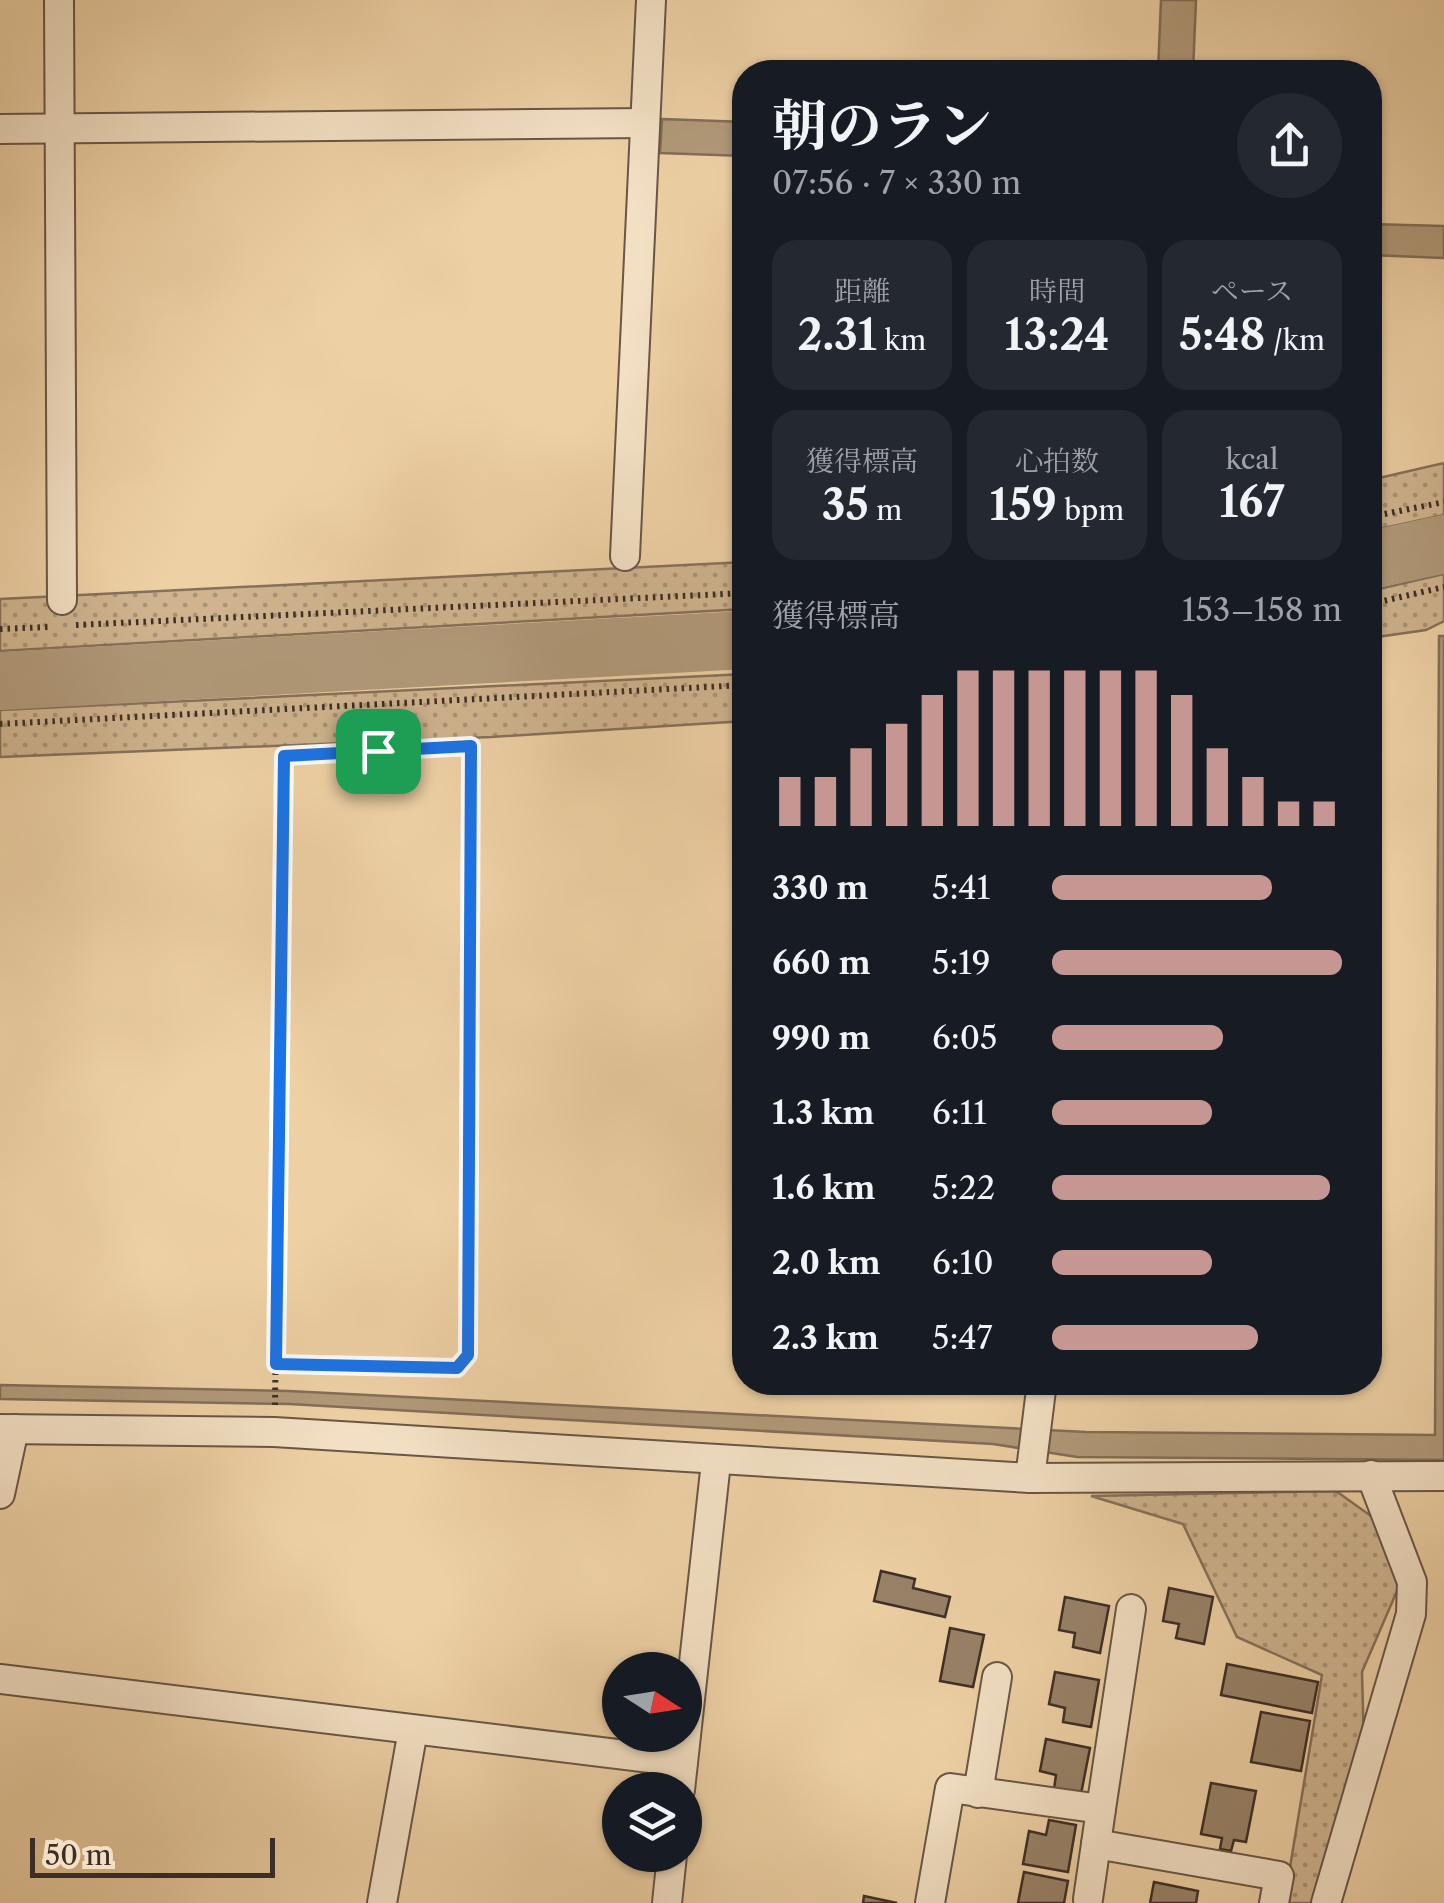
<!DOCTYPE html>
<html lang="ja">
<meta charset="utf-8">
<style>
:root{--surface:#171b24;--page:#242831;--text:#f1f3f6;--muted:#9ea1a6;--accent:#c59692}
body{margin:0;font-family:"Libre Caslon Text","Noto Serif JP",serif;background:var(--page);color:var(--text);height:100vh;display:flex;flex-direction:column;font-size:38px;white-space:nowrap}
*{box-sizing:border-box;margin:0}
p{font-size:32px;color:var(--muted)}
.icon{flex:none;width:55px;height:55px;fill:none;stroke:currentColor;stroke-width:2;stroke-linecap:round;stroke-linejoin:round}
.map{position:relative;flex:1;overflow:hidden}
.details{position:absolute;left:732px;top:60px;width:650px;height:1335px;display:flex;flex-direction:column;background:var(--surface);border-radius:40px;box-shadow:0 2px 8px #0004}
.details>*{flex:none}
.needle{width:65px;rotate:102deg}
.controls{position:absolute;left:602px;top:1652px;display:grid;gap:20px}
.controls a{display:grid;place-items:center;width:100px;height:100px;border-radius:50%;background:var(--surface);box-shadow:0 2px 8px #0004;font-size:50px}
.scale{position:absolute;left:30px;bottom:25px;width:245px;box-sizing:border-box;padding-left:10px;border:5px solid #3c2e26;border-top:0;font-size:28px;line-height:35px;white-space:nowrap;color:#3c2e26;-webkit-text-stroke:8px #f3e0c4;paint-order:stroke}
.pin{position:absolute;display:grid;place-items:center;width:85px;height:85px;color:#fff;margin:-42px;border-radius:20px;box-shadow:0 5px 15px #0006}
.round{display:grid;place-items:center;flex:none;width:105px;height:105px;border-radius:52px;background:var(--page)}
.headline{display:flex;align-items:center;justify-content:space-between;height:170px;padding:0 40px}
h1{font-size:55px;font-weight:700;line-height:75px}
.figures{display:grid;grid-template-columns:repeat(3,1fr);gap:15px;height:170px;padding:10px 40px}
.figures div{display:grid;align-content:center;border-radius:25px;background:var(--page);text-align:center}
.figures b{font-size:42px;font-weight:700}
.figures small{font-size:28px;font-weight:400}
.figures p{font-size:28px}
.chart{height:280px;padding:20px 40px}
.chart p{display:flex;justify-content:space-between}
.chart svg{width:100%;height:180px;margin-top:10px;stroke:var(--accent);stroke-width:6}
ul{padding:0 40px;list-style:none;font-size:32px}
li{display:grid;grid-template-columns:160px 120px 1fr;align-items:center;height:75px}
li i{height:25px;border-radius:12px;background:var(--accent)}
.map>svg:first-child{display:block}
</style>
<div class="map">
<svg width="1444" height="1903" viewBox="0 0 1444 1903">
<defs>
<pattern id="grass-dots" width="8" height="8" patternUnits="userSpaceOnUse" patternTransform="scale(2.5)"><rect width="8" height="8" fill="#cfb48f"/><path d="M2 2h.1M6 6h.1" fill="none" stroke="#a99375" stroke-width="1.8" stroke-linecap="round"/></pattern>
</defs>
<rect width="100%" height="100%" fill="#edd0a4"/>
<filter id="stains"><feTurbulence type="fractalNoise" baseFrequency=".002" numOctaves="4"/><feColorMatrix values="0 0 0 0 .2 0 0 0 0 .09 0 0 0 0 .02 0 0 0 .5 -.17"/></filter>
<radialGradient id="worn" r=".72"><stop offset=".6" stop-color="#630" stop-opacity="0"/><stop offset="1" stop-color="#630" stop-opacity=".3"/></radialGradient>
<!-- grass -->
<g fill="url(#grass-dots)" stroke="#86715a" stroke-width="2.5">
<path d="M1444,463v52l-74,16v-51z"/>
<path d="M745,562v47l-745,42v-52z"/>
<path d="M1444,574v47l-18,9 -56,8v-47z"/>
<path d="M745,674v47l-254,16 -491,20v-47z"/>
<path d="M1336,1491l42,30 22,63 -38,88 2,76 -50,155h-30l38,-228 -85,-38 -54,-113 -92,-28z"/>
</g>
<!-- water -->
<g fill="#b19979" stroke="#826e58" stroke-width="2.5">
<path d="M1161,0h35l-3,72h-35z"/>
<path d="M662,119l83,3v34l-85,-3z"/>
<path d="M1370,224l74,2v32l-74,-3z"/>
<path d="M1439,636h5v824l-367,-3 -84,-13 -704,-40 -289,-5v-14l289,6 797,41 349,3z"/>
</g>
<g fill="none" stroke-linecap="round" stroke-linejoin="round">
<!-- river -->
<g stroke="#b19979" stroke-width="58">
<path d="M1370,560l74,-16"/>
<path d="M0,681l745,-41"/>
</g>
</g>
<!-- building -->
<g fill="#988268" stroke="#3c2e26" stroke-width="2.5">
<path d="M881,1571l34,8 -2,9 37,9 -5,20 -71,-16z"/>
<path d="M1169,1588l44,9 -9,47 -28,-6 3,-14 -16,-3z"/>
<path d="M1065,1597l44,9 -9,47 -27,-6 2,-14 -16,-3z"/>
<path d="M950,1628l34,7 -11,52 -33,-6z"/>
<path d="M1227,1664l91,18 -6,31 -91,-18z"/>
<path d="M1055,1672l44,8 -8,47 -28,-5 2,-14 -16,-4z"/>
<path d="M1261,1712l49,9 -9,50 -50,-9z"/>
<path d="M1046,1739l44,9 -9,46 -27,-5 2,-14 -16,-4z"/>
<path d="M1211,1783l45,8 -10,51 -12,-2 -3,11 -11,-2 2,-11 -21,-4z"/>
<path d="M1049,1820l27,5 -8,47 -45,-8 6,-33 17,4z"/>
<path d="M1024,1872l44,9 -4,22h-46z"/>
<path d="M1154,1882l44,9 -2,12h-46z"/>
<path d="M864,1896l33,7h-34z"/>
</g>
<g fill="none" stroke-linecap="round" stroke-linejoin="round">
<defs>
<g id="minor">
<path d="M59,0l3,600"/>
<path d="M0,129l645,-6"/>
<path d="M625,556l26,-556"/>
<path d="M0,1429l274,3 756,46 414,-2"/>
<path d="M1030,1478l12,-96"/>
<path d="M0,1494l14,-65"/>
<path d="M0,1679l683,83"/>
<path d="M680,1790l36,-328"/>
<path d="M978,1793l19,-116"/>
<path d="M1101,1809l30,-200"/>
<path d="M1088,1899l8,-55"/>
<path d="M382,1903l31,-173"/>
<path d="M667,1903l5,-48"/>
<path d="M930,1903l20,-115 151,21 -5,35 183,32 -5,27"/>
<path d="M1326,1903l85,-289 1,-32 -41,-107"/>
</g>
</defs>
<!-- minor casing -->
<use href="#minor" stroke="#685646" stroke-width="32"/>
<!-- path -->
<g stroke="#3c2e26" stroke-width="6" stroke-dasharray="2.5 5" stroke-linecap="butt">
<path d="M1370,517l74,-15"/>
<path d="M1370,604l74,-17"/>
<path d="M76,625l669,-32"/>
<path d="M0,629l49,-2"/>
<path d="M0,724l745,-39"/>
<path d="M275,1405l9,-649 187,-10 -3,609 -11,13 -181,-4"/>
</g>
<!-- minor -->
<use href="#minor" stroke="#f3e0c4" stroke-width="28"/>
</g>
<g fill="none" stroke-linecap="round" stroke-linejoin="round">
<defs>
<path id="route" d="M471,746l-3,609 -11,13 -181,-4 8,-608z"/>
</defs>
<!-- route casing -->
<use href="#route" stroke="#fff" stroke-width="20"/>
<!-- route -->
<use href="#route" stroke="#1a73e8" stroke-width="12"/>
</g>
<rect width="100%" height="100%" filter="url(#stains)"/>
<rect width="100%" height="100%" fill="url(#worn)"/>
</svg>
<div class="controls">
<a><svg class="needle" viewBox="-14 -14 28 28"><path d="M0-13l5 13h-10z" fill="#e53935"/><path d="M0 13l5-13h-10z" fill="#9ea1a6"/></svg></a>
<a><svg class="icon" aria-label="layers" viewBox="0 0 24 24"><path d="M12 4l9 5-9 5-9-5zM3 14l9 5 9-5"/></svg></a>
</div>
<div class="scale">50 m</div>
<div class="pin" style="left:378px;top:751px;background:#1e9e55"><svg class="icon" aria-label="arrive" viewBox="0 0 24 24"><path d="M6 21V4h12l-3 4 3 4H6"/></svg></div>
<section class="details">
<div class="headline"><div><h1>朝のラン</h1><p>07:56 · 7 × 330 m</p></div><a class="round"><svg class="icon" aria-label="share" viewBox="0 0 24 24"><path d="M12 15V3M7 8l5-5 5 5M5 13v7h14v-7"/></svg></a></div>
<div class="figures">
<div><p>距離</p><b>2.31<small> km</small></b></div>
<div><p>時間</p><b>13:24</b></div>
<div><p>ペース</p><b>5:48<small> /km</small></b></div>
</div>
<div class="figures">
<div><p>獲得標高</p><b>35<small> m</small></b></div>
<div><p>心拍数</p><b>159<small> bpm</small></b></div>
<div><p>kcal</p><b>167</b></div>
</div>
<div class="chart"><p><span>獲得標高</span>153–158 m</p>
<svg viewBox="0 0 160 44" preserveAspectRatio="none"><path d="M5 44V32M15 44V32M25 44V25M35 44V19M45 44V12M55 44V6M65 44V6M75 44V6M85 44V6M95 44V6M105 44V6M115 44V12M125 44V25M135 44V32M145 44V38M155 44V38"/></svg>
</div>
<ul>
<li><b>330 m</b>5:41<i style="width:76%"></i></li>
<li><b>660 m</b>5:19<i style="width:100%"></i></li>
<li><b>990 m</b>6:05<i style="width:59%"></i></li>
<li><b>1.3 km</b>6:11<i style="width:55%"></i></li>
<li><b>1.6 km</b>5:22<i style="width:96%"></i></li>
<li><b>2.0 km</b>6:10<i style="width:55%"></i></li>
<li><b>2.3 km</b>5:47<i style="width:71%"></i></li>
</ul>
</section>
</div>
